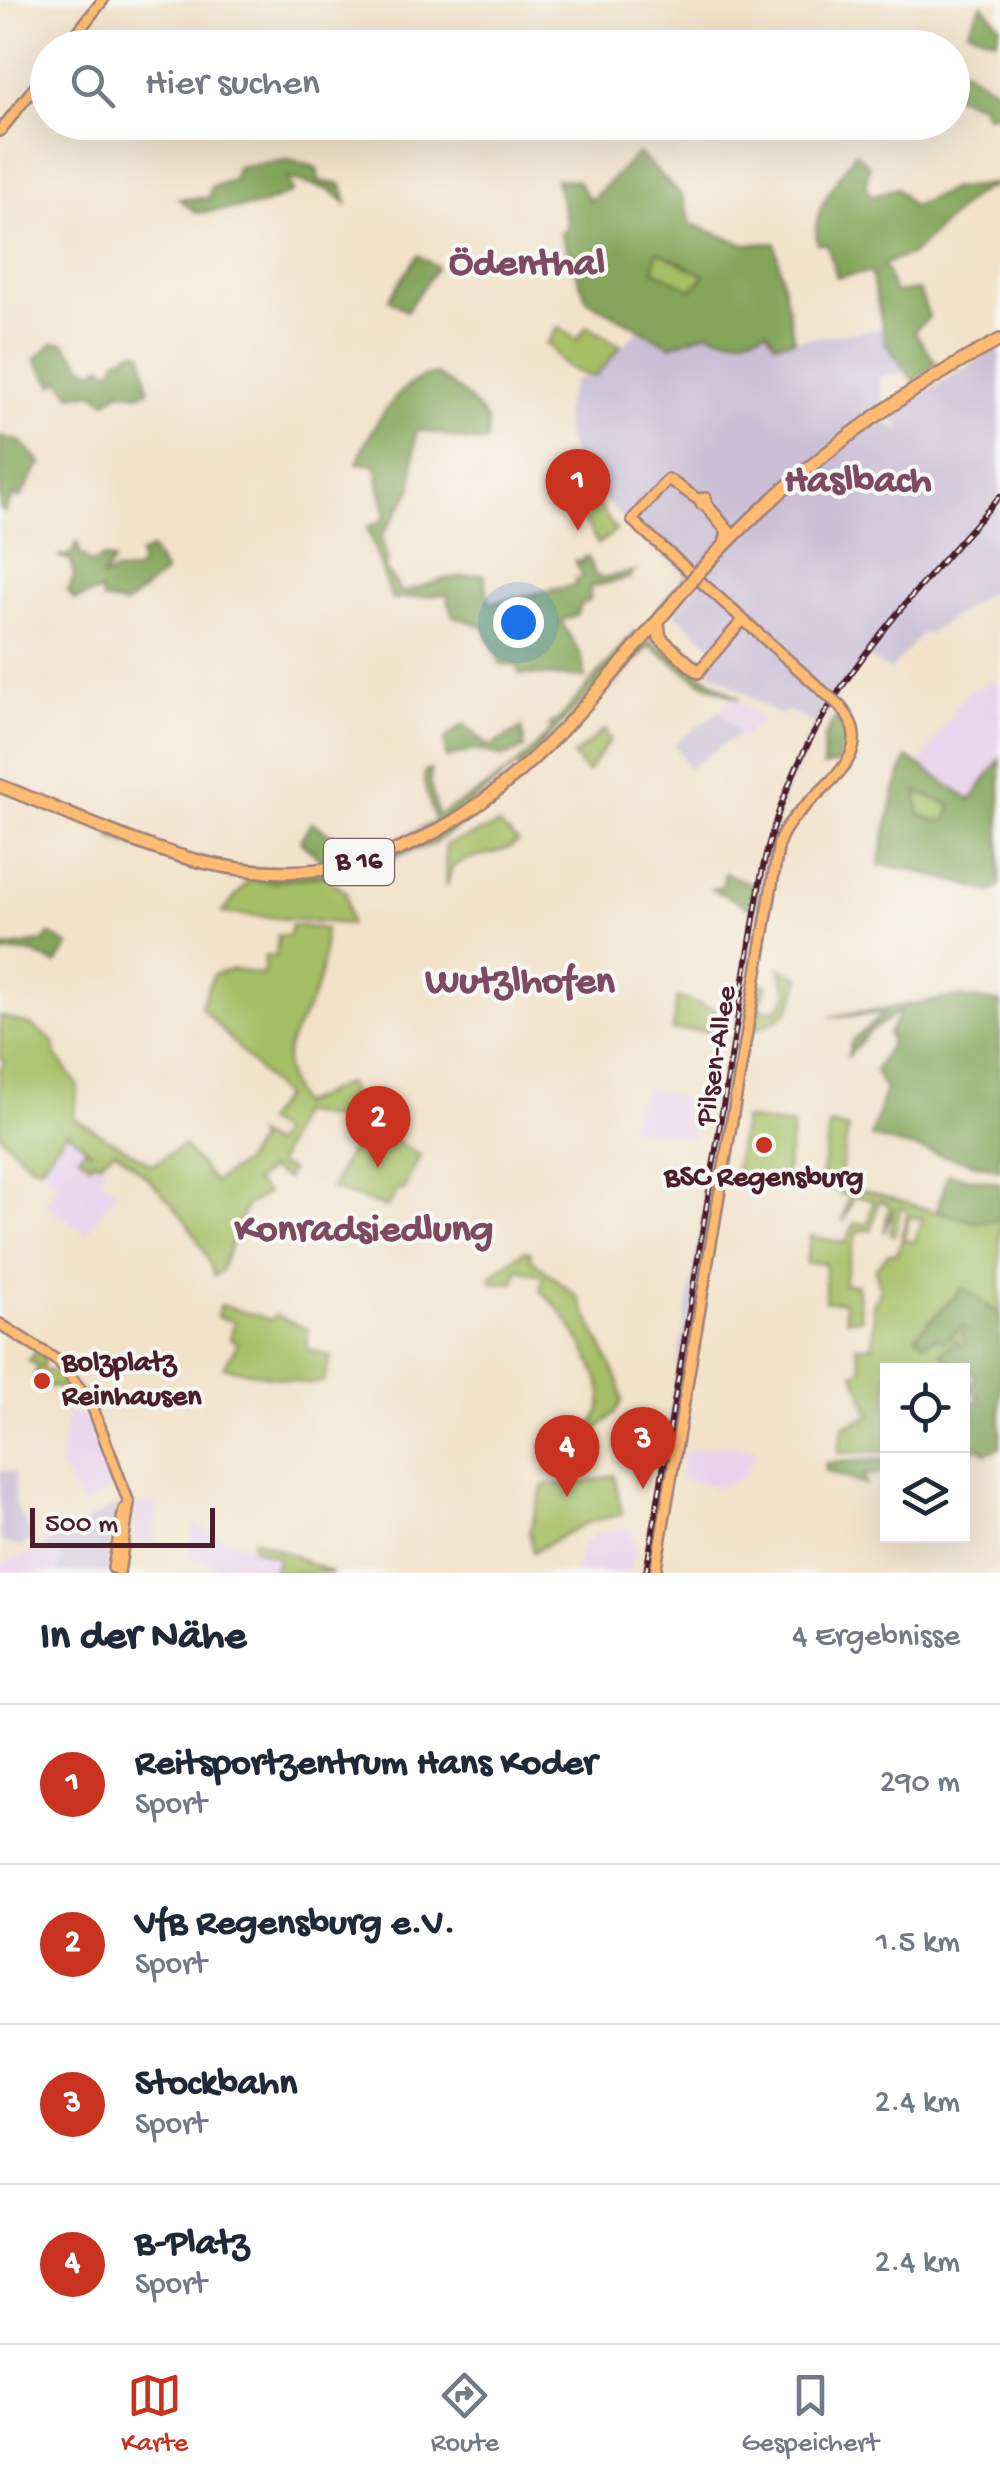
<!DOCTYPE html>
<html lang="de">
<meta charset="utf-8">
<style>
:root{--surface:#fff;--page:#f6f6f7;--text:#1f2937;--muted:#747a83;--line:#e0e1e3;--accent:#c8321e}
body{margin:0;font-family:"Gochi Hand",sans-serif;background:var(--page);color:var(--text)}
.controls{position:absolute;right:30px;bottom:30px;display:grid;overflow:hidden;border-radius:0px;box-shadow:0 10px 40px #0002}
.controls button{width:90px;height:90px;display:grid;place-items:center;padding:0;border:0;border-bottom:2px solid var(--line);background:var(--surface);color:var(--text);font:50px sans-serif}
.scale{position:absolute;left:30px;bottom:25px;width:185px;box-sizing:border-box;padding-left:10px;border:5px solid #4a1f2b;border-top:0;font-size:28px;line-height:35px;white-space:nowrap;color:#4a1f2b;-webkit-text-stroke:8px #f6f6f2;paint-order:stroke}
.you{position:absolute;left:518px;top:622px;width:35px;height:35px;margin:-25px;border:8px solid #fff;border-radius:50%;background:#1a73e8;box-shadow:0 0 0 15px #1a73e833}
.badge{display:grid;place-items:center;width:65px;height:65px;border-radius:50%;background:var(--accent);color:#fff;font-size:32px;font-weight:700}
.pin{position:absolute;translate:-50% -82px;filter:drop-shadow(0 2px 5px #0008)}
.pin::after{content:'';position:absolute;top:52px;width:35px;height:30px;background:inherit;clip-path:polygon(0 0,100% 0,50% 100%)}
.list{margin:0;padding:0;list-style:none}
h2{display:flex;justify-content:space-between;align-items:center;height:130px;margin:0;padding:0 40px;font-size:42px}
h2 small{font-size:32px;font-weight:400;color:var(--muted)}
.list li{display:grid;grid-template-columns:65px 1fr auto;gap:30px;align-items:center;box-sizing:border-box;height:160px;padding:0 40px;border-top:2px solid var(--line)}
.list b{display:block;font-size:38px;white-space:nowrap}
.list p{margin:0;font-size:32px;white-space:nowrap;color:var(--muted)}
.list em{font-size:32px;font-style:normal;color:var(--muted)}
.icon{flex:none;width:55px;height:55px;fill:none;stroke:currentColor;stroke-width:2;stroke-linecap:round;stroke-linejoin:round}
.map{position:relative;flex:none;width:1000px;height:1573px;overflow:hidden}
.search{position:absolute;background:var(--surface);box-shadow:0 10px 40px #0002;left:30px;right:30px;top:30px;height:110px;display:flex;align-items:center;gap:25px;box-sizing:border-box;padding:0 35px;border-radius:55px;color:var(--muted);font-size:38px}
.sheet{height:770px;background:var(--surface)}
nav{display:flex;justify-content:space-around;align-items:center;box-sizing:border-box;height:140px;border-top:2px solid var(--line);background:var(--surface);font-size:28px;color:var(--muted)}
nav a{display:grid;justify-items:center;gap:5px}
nav .on{color:var(--accent)}
.map>svg:first-child{display:block}
</style>
<div class="map">
<svg width="1000" height="1573" viewBox="0 0 1000 1573">
<rect width="100%" height="100%" fill="#f6f6f2"/>
<filter id="ink" filterUnits="userSpaceOnUse"><feTurbulence type="fractalNoise" baseFrequency=".01" numOctaves="2"/><feDisplacementMap in="SourceGraphic" scale="20" xChannelSelector="R" yChannelSelector="G"/><feConvolveMatrix kernelMatrix="1 2 1 2 8 2 1 2 1" color-interpolation-filters="sRGB"/></filter>
<filter id="wash" filterUnits="userSpaceOnUse"><feTurbulence type="fractalNoise" baseFrequency=".0048" numOctaves="4" result="noise"/><feDisplacementMap in="SourceGraphic" scale="40" xChannelSelector="R" yChannelSelector="G"/><feGaussianBlur stdDeviation="2.25" result="paint"/><feColorMatrix in="noise" values="0 0 0 0 0 0 0 0 0 0 0 0 0 0 0 0 0 1.4 0 .05"/><feComposite in="paint" operator="in"/></filter>
<g filter="url(#wash)">
<rect width="100%" height="100%" fill="#f2e2c9"/>
<path fill="#ead1ec" d="M989 678 1000 687V759L971 800 919 765 968 690 981 689Z
M734 699 763 718 742 740 721 710Z
M646 1087 682 1098 694 1138 627 1126Z
M67 1132 102 1160 105 1169 99 1177 118 1191 86 1233 44 1204 57 1182 40 1167Z
M67 1413 94 1420 118 1485 83 1506 60 1466Z
M718 1445 756 1450 743 1477 719 1487 679 1478 683 1454Z
M157 1503 154 1545 135 1541V1504Z
M194 1525 278 1558 273 1573H212L215 1565 189 1556Z
M629 1527 635 1547 629 1573H576L583 1546 595 1534Z
M33 1552 61 1557 58 1573H0V1565Z"/>
<path fill="#cabfd6" d="M884 328 886 344 907 372 880 376 883 402 868 416 904 431 890 416 896 410 1000 347V584L928 634 923 632 890 671 868 657 831 705 784 796 762 886 651 1573H642L765 849 781 795 814 724 788 710 781 715 769 709 699 663 713 646 674 613 696 585 580 478 565 432 564 407 574 380 596 375 638 330 671 346 708 332 724 340 744 339 768 330 775 343Z
M721 710 738 734 689 768 674 744Z
M0 1471 15 1472V1504L34 1538 20 1547 0 1541Z
M118 1504 107 1573H58L61 1557 33 1552Z"/>
<path fill="#a4bf65" stroke="#776f48" stroke-width="2.5" d="M657 251 705 275 692 290 653 270Z
M587 326 621 346 596 376C578 376 557 364 552 346L546 344 559 327 577 340Z
M599 506 616 531 598 544 582 517 589 508Z
M604 730 610 740 587 773 573 756Z
M917 792 951 805 947 820 936 821 919 814Z
M499 825 518 842C500 857 474 852 452 867L446 887 445 845Z
M321 874 346 892 350 924 222 913 251 878 272 882Z
M291 925 325 929C324 948 323 968 317 986 300 1035 267 1050 300 1105L347 1083 351 1091 347 1103 373 1128 420 1155 403 1191 398 1189 387 1208 331 1188 359 1132 344 1121 298 1112 277 1165 290 1170 286 1179 269 1169 254 1182 267 1193 246 1206 220 1272 214 1276C198 1226 156 1182 115 1150L99 1163 94 1159 90 1164 79 1156 85 1148 92 1152 67 1132 40 1167 30 1164 0 1135V1069L5 1061 0 1057V1016L32 1026 54 1042 56 1055 78 1085 74 1118 153 1165 183 1145 214 1182 244 1162 258 1140 256 1135 273 1145 280 1132 264 1122 283 1097 201 1007 213 975 234 969 263 975 265 956 276 957 278 935 289 936Z
M779 968 800 977C794 1011 786 1018 754 1030L762 984 767 986 760 1003 764 1011 777 1009 789 993Z
M677 997 718 1011 716 1031 672 1030Z
M743 1119 793 1126 784 1181 734 1174Z
M830 1124 848 1129 838 1190 820 1187Z
M852 1189C901 1197 950 1223 1000 1220V1314L963 1288 938 1337 949 1338 963 1326 967 1329 966 1344 961 1347 957 1340 952 1370H888L887 1451 838 1453 844 1426 871 1416 854 1374 862 1368 856 1346H873V1305L880 1288 875 1269 889 1253 897 1254 902 1239 914 1242 923 1218 909 1217 905 1236H901L908 1211 901 1207 894 1235 890 1234 894 1207 884 1233 889 1205 879 1200 872 1229 857 1232 843 1284 857 1285 861 1319H846L844 1302 825 1301V1263H806L810 1236 845 1243 855 1223 868 1224 873 1200 854 1196 843 1222 849 1195 839 1194Z
M524 1251 531 1252 530 1258 578 1297 619 1382 622 1401 615 1413 587 1439H582C592 1427 606 1406 601 1389 594 1362 563 1306 540 1291L543 1276 518 1269 514 1283 492 1282 491 1275Z
M220 1305 272 1320 275 1315 308 1329 307 1349 331 1356 324 1381 309 1384 224 1367 238 1343 230 1339 234 1321 217 1317Z
M37 1351 45 1357 42 1369 64 1376 81 1392 33 1383 38 1365 28 1361Z
M614 1475 622 1514 586 1523 533 1552 529 1532 544 1485 585 1483Z
M254 1539 333 1573H273L278 1558 252 1548Z"/>
<path fill="#83a65a" stroke="#666242" stroke-width="2.5" fill-rule="evenodd" d="M982 4 1000 25 996 40 968 30Z
M960 66 1000 92V113L986 115 981 105 953 95Z
M638 153 682 196 691 224 744 244 775 243 794 340 775 343 767 330C745 338 730 342 708 332L671 346 587 300 561 234 567 225 556 179 577 180 590 201ZM657 251 704 275V276L692 290 654 270Z
M855 153 869 166 866 186 871 196 897 188 912 207 951 189 1000 183 974 195 912 254 884 264 894 293 919 290 929 317 914 331 936 363 914 381 886 344 871 272 837 277 827 244H818C809 211 837 181 855 153Z
M290 159 317 168 319 181 342 185 347 203 330 190 287 178 293 192 259 206 196 213 179 199 208 198 211 187 233 180 237 167Z
M418 255 437 267 406 311 389 299Z
M52 343H64L84 367 94 371 103 365 108 371 114 368 117 359 137 350 143 354 148 390 140 394 120 391 106 402 94 392 72 395 60 380 53 385 35 360Z
M436 374 465 395 488 421 487 441C462 444 441 431 416 430L412 489 381 537 388 560 385 568 402 593 444 579 484 574 490 603 576 585 575 579 583 577 575 560 582 563 583 558 588 557 595 575 602 578 635 571 629 578 590 587V601L581 605 576 615 561 621 581 655 586 678 519 674 518 666 501 665 483 626 453 616 447 594 392 600 367 527 383 521 385 513 376 465 357 463C369 432 399 377 436 374Z
M0 436 22 442 41 463 20 498 14 495 4 513 0 509Z
M77 543 80 554 91 563 104 557 114 561 101 578 114 572 135 571 141 564 139 555 151 549 165 573 125 605 102 600 101 591 74 600 68 591 74 577 71 561 58 556 71 555Z
M686 576 639 638 521 769 515 766 507 773C447 826 405 848 325 865L300 840 312 822C369 861 376 851 435 821L424 784 425 771 431 770 430 783 438 815C481 793 523 766 553 727L549 725 560 718 634 632 637 636Z
M650 641 740 699 700 682 650 646 568 732Z
M834 719 842 721 844 740 837 764 823 767 824 738Z
M464 724 489 747 522 728 524 749 504 757 476 750 446 758 445 739Z
M907 757 971 800 1000 759V885L991 892 910 869 879 865 894 793ZM917 792 951 805 947 820 936 821 919 814Z
M518 779 522 783 433 844 346 873 272 882 231 877 111 838 113 834 234 871 370 863 440 834Z
M725 873 758 887 754 910 712 889 722 887Z
M50 934 69 946 56 964 31 952 3 953V948L42 942Z
M956 997 1000 1002V1170L871 1137 885 1090 875 1071 891 1041 888 1034 902 1009 868 1033 847 1058 852 1041 885 1013 831 1017Z
M948 1174 1000 1183V1220L973 1222 937 1210Z
M963 1288 1000 1314V1448L985 1453 977 1446 970 1454 963 1447V1412L980 1397 963 1383 965 1375 969 1385 974 1383 973 1372 952 1370 953 1364 941 1354 956 1339 961 1346 965 1344 962 1334 966 1329 963 1326 943 1341 937 1337 923 1344 916 1335Z
M887 1459V1474L864 1475 866 1485 825 1471 826 1463Z"/>
</g>
<g filter="url(#ink)">
<g fill="none" stroke-linecap="round" stroke-linejoin="round">
<defs>
<path id="major" d="M65 48 103 0
M0 131 48 70
M706 498V504H701L700 499Z
M699 500 668 479 632 520 825 693
M698 672 742 621
M0 1324 58 1361 91 1403 129 1503 119 1573
M113 1568 124 1509
M655 1573 779 843C793 795 889 765 841 707"/>
<path id="highway" d="M706 505 728 531 725 544
M698 573C786 478 885 400 1000 340
M658 623 660 638 698 672
M0 786C68 812 136 847 207 863 435 914 560 735 689 584"/>
</defs>
<use href="#major" stroke="#9e807a" stroke-width="14"/>
<use href="#highway" stroke="#9e807a" stroke-width="16"/>
<use href="#major" stroke="#ffbb71" stroke-width="9"/>
<use href="#highway" stroke="#ffbb71" stroke-width="11"/>
<defs>
<path id="rail" d="M646 1573 760 882C791 717 893 618 1000 496"/>
</defs>
<use href="#rail" stroke="#4a1f2b" stroke-width="6"/>
<use href="#rail" stroke="#f6f6f2" stroke-width="2.5" stroke-dasharray="8" stroke-linecap="butt"/>
<defs>
<path id="major-bridge" d="M825 693 841 707"/>
<path id="highway-bridge" d="M689 584 698 573"/>
</defs>
<use href="#major-bridge" stroke="#9e807a" stroke-width="14" stroke-linecap="butt"/>
<use href="#highway-bridge" stroke="#9e807a" stroke-width="16" stroke-linecap="butt"/>
<use href="#major-bridge" stroke="#ffbb71" stroke-width="9"/>
<use href="#highway-bridge" stroke="#ffbb71" stroke-width="11"/>
</g>
</g>
<g fill="#c8321e" stroke="#f6f6f2" stroke-width="4">
<circle cx="764" cy="1145" r="10"/>
<circle cx="42" cy="1381" r="10"/>
</g>
<g text-anchor="middle" dominant-baseline="central" stroke-width="8" stroke-linejoin="round" paint-order="stroke">
<rect fill="#f6f6f2" stroke="#7e6067" stroke-width="2.5" x="324" y="839" width="70" height="46" rx="8"/>
<g font-size="28" font-weight="bold" fill="#4a1f2b">
<text x="359" y="862">B 16</text>
</g>
<g font-size="30" fill="#4a1f2b" stroke="#f6f6f2">
<text transform="translate(718 1056) rotate(-81)">Pilsen-Allee</text>
</g>
<g font-size="30" font-weight="bold" fill="#4a1f2b" stroke="#f6f6f2">
<text x="764" y="1179">BSC Regensburg</text>
<text x="62" y="1364" text-anchor="start">Bolzplatz<tspan x="62" dy="34">Reinhausen</tspan></text>
</g>
<g font-size="40" font-weight="bold" fill="#7d4a62" stroke="#f6f6f2">
<text x="527" y="265">Ödenthal</text>
<text x="858" y="482">Haslbach</text>
<text x="520" y="983">Wutzlhofen</text>
<text x="364" y="1231">Konradsiedlung</text>
</g>
</g>
</svg>
<div class="controls">
<button><svg class="icon" aria-label="locate" viewBox="0 0 24 24"><circle cx="12" cy="12" r="6"/><path d="M12 2v4M12 18v4M2 12h4M18 12h4"/></svg></button>
<button><svg class="icon" aria-label="layers" viewBox="0 0 24 24"><path d="M12 4l9 5-9 5-9-5zM3 14l9 5 9-5"/></svg></button>
</div>
<div class="scale">500 m</div>
<div class="you"></div>
<div class="pin badge" style="left:578px;top:531px">1</div>
<div class="pin badge" style="left:378px;top:1168px">2</div>
<div class="pin badge" style="left:643px;top:1489px">3</div>
<div class="pin badge" style="left:567px;top:1497px">4</div>
<div class="search"><svg class="icon" aria-label="search" viewBox="0 0 24 24"><circle cx="10" cy="10" r="6"/><path d="M15 15l6 6"/></svg>Hier suchen</div>
</div>
<section class="sheet">
<h2>In der Nähe<small>4 Ergebnisse</small></h2>
<ul class="list">
<li><span class="badge">1</span><div><b>Reitsportzentrum Hans Koder</b><p>Sport</p></div><em>290 m</em></li>
<li><span class="badge">2</span><div><b>VfB Regensburg e.V.</b><p>Sport</p></div><em>1.5 km</em></li>
<li><span class="badge">3</span><div><b>Stockbahn</b><p>Sport</p></div><em>2.4 km</em></li>
<li><span class="badge">4</span><div><b>B-Platz</b><p>Sport</p></div><em>2.4 km</em></li>
</ul>
</section>
<nav>
<a class="on"><svg class="icon" aria-label="map" viewBox="0 0 24 24"><path d="M3 6l6-2 6 2 6-2v14l-6 2-6-2-6 2zM9 4v14M15 6v14"/></svg>Karte</a>
<a><svg class="icon" aria-label="directions" viewBox="0 0 24 24"><path d="M12 3l9 9-9 9-9-9zM9 14v-3h6M13 9l2 2-2 2"/></svg>Route</a>
<a><svg class="icon" aria-label="saved" viewBox="0 0 24 24"><path d="M7 4h10v16l-5-4-5 4z"/></svg>Gespeichert</a>
</nav>
